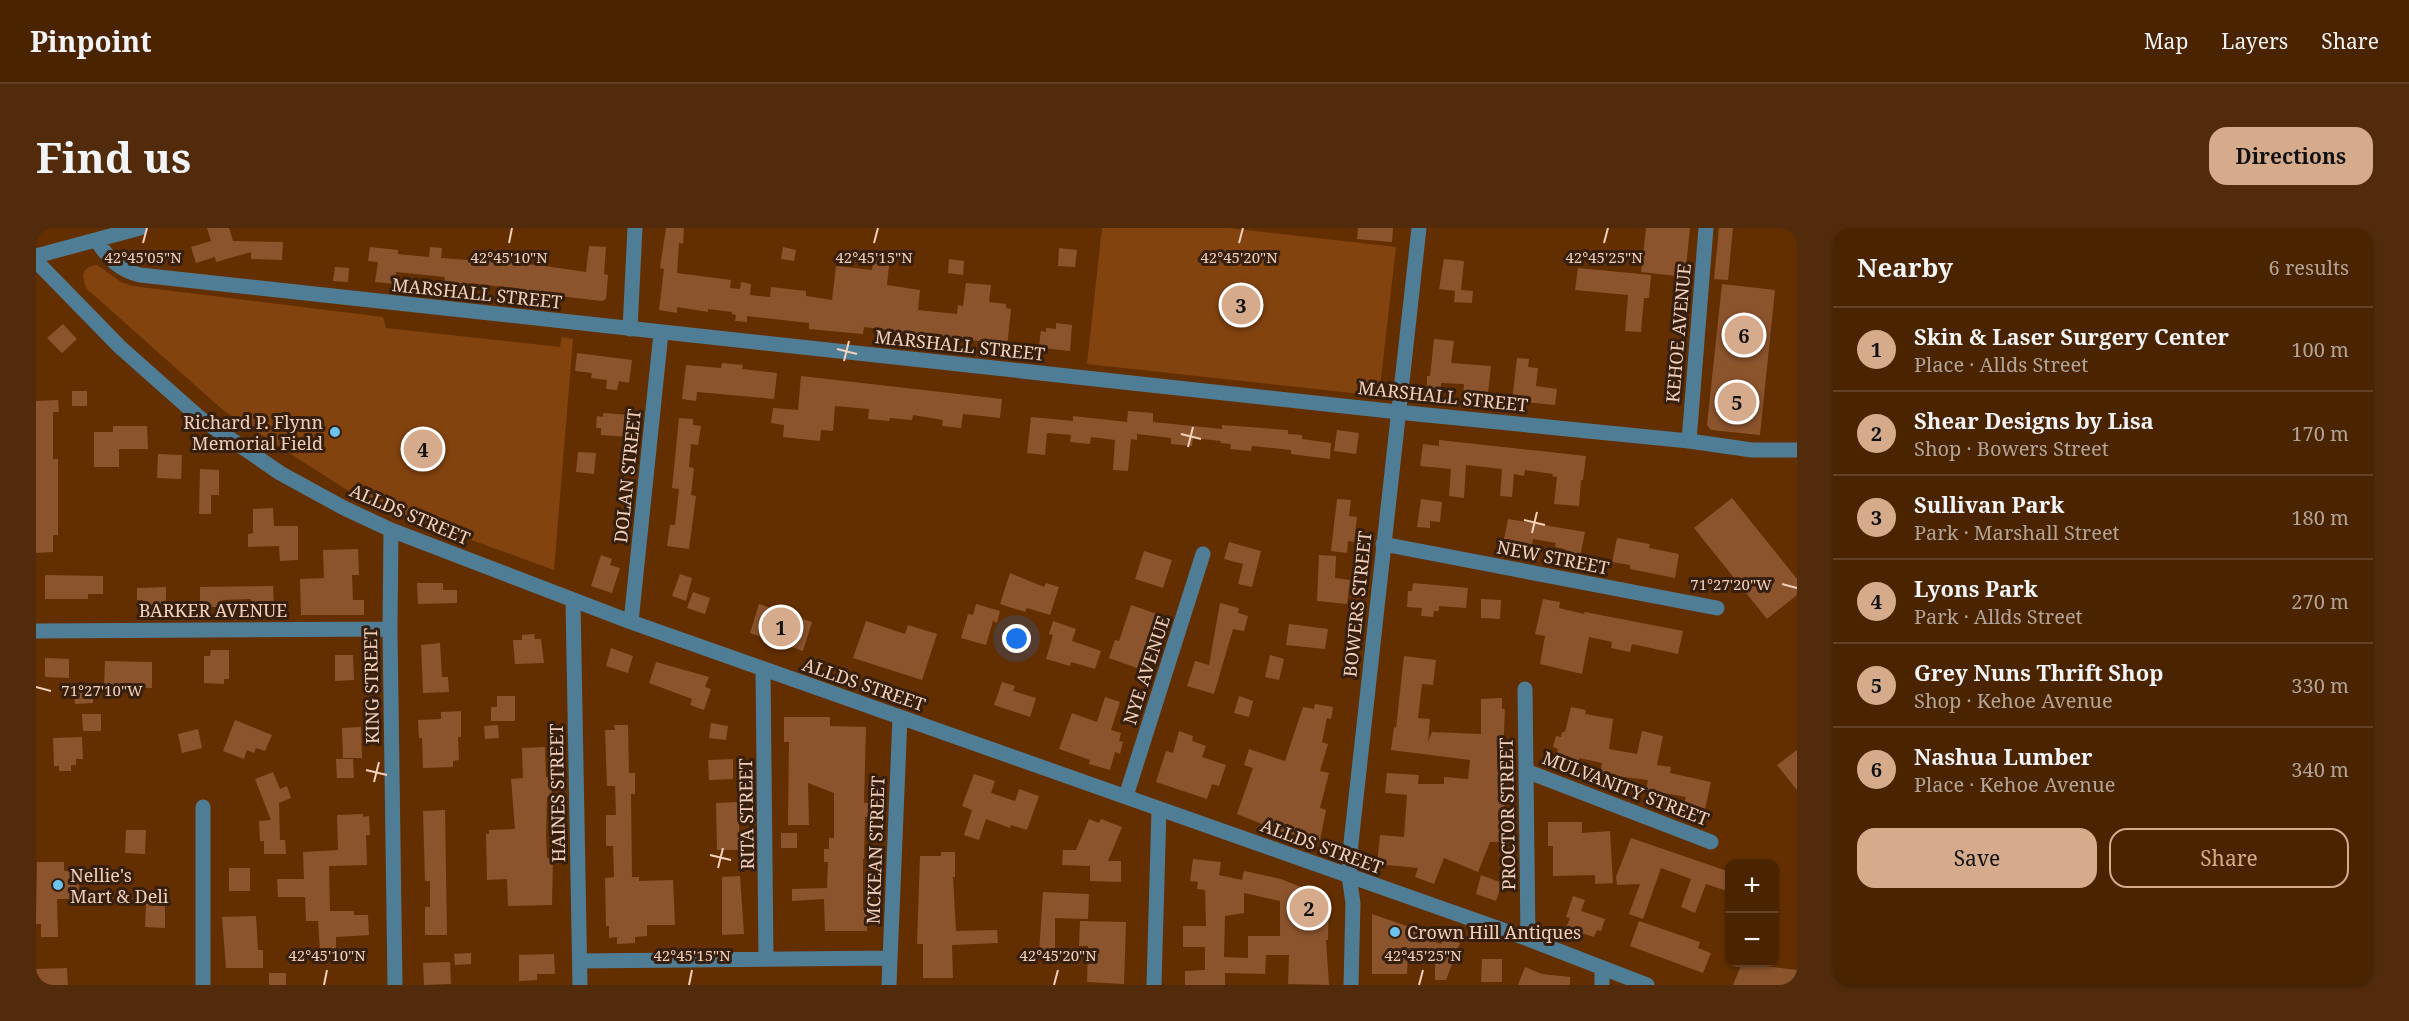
<!DOCTYPE html>
<meta charset="utf-8">
<style>
:root{--surface:#4a2301;--page:#512b0b;--text:#f1f3f6;--muted:#b2a499;--line:#614023;--accent:#d6ab8b}
body{margin:0;font-family:"Noto Serif",serif;background:var(--page);color:var(--text)}
.controls{position:absolute;right:18px;bottom:18px;display:grid;overflow:hidden;border-radius:12px;box-shadow:0 2px 4px #0004}
.controls button{width:54px;height:54px;display:grid;place-items:center;padding:0;border:0;border-bottom:2px solid var(--line);background:var(--surface);color:var(--text);font:30px sans-serif}
.you{position:absolute;left:981px;top:411px;width:21px;height:21px;margin:-15px;border:4px solid #fff;border-radius:50%;background:#1a73e8;box-shadow:0 0 0 9px #1a73e833}
.badge{display:grid;place-items:center;width:39px;height:39px;border-radius:50%;background:var(--accent);color:#111;font-size:20px;font-weight:700}
.pin{position:absolute;translate:-50% -50%;border:3px solid #fff;box-shadow:0 2px 6px #0006}
.list{margin:0;padding:0;list-style:none}
h2{display:flex;justify-content:space-between;align-items:center;height:78px;margin:0;padding:0 24px;font-size:26px}
h2 small{font-size:20px;font-weight:400;color:var(--muted)}
.list li{display:grid;grid-template-columns:39px 1fr auto;gap:18px;align-items:center;box-sizing:border-box;height:84px;padding:0 24px;border-top:2px solid var(--line)}
.list b{display:block;font-size:22px;white-space:nowrap}
.list p{margin:0;font-size:20px;white-space:nowrap;color:var(--muted)}
.list em{font-size:20px;font-style:normal;color:var(--muted)}
.actions{display:flex;gap:12px;padding:18px 24px}
.actions a{flex:1;padding:14px 0;border:2px solid var(--accent);border-radius:18px;text-align:center;font-size:21px;color:var(--accent)}
.actions .main{background:var(--accent);color:#111}
.map{position:relative;flex:none;width:1761px;height:757px;overflow:hidden;border-radius:18px}
header{display:flex;align-items:center;gap:36px;box-sizing:border-box;height:84px;padding:0 30px;background:var(--surface);border-bottom:2px solid var(--line)}
header strong{font-size:28px}
nav{display:flex;gap:33px;margin-inline-start:auto;font-size:21px}
.intro{display:flex;align-items:center;justify-content:space-between;box-sizing:border-box;height:144px;padding:0 36px}
h1{margin:0;font-size:42px}
.button{padding:15px 27px;border-radius:18px;background:var(--accent);color:#111;font-size:21px;font-weight:700}
main{display:flex;gap:36px;padding:0 36px}
aside{flex:1;background:var(--surface);border-radius:18px;box-shadow:0 2px 4px #0004}
.map>svg:first-child{display:block}
</style>
<header>
<strong>Pinpoint</strong>
<nav><a>Map</a><a>Layers</a><a>Share</a></nav>
</header>
<div class="intro"><h1>Find us</h1><a class="button">Directions</a></div>
<main>
<div class="map">
<svg width="1761" height="757" viewBox="0 0 1761 757">
<rect width="100%" height="100%" fill="#632f01"/>
<path fill="#83430f" d="M1066 0H1193L1360 19 1343 168 1051 136Z
M61 37 85 54 96 58 347 89 350 100 524 119 526 109 537 111 518 342 328 273 188 183 51 61C45 49 45 39 61 37Z"/>
<path fill="#8c542d" fill-rule="evenodd" d="M171 0H193L197 13 247 14 246 32 215 31V24L180 34 179 29 160 35 155 19 175 13Z
M630 0H648L647 16 643 15 641 45 695 52 694 60 704 61 705 54 715 56 714 67 734 69 735 59 770 63V68L796 72 800 38 836 42 837 33H841V27L854 28 851 57 884 62 882 82 921 86 922 77 927 78 930 55 955 57 953 74 970 76V80L975 81 971 120 951 118V114L828 99 827 106 773 101V95L711 88V94L699 93 700 87 696 86V84L672 81V84L641 79V85L623 82 628 41 624 40Z
M1322 0H1357L1356 14 1321 11Z
M1610 0H1654L1649 49 1605 44Z
M1683 0H1697L1692 52 1678 51Z
M553 18 570 19 568 46 572 47 570 71 566 73 479 63V60L429 55 428 59 408 57 409 49 360 44 359 56 339 54 342 34 332 33 334 19 362 22V26L393 29 394 19 406 20 405 30 502 37 550 44Z
M747 19 760 22 758 33 745 31Z
M1023 20 1041 22 1039 39 1022 38Z
M913 31 928 33 927 47 912 45Z
M1408 31 1428 33 1425 62 1437 63 1436 75 1418 74 1419 63 1403 61Z
M299 39 313 40 312 54 297 53Z
M1542 40 1615 47 1613 70H1608L1605 104 1589 103 1592 67 1539 62Z
M1686 56 1739 62 1724 207 1675 202 1671 197Z
M1020 95 1036 97 1034 123 1007 120 1008 117H1003L1005 103 1010 104V100L1020 101Z
M27 96 41 111 26 125 11 110Z
M1398 111 1418 113 1415 135 1455 138 1451 175 1427 173 1428 156 1405 155V161L1391 160V148H1394Z
M541 125 596 132 593 155 583 153 581 162 570 161 571 152 555 150 556 145 539 143Z
M1481 130 1493 131 1492 139 1502 140 1500 158 1521 161 1519 177 1476 173Z
M686 135 707 137 706 141 741 145 738 171 661 164 660 173 646 171 650 137 685 140Z
M765 148 966 171 964 190 927 186 925 200 906 198 907 192 877 187 876 192 854 190 853 193 832 191 833 181 799 178 797 203 785 202 784 213 747 209 748 197 735 195 737 180 762 182Z
M36 163H51V178H36Z
M22 172 23 184H17V231H22V307H17V324L0 325V173Z
M1092 183 1117 185V194L1186 201V197L1252 202V206L1266 207V211L1295 215 1294 231 1255 226V222L1216 218 1215 223 1194 221 1195 216 1184 215 1185 213 1157 210 1156 218 1135 216V210L1101 206V212L1095 211 1092 243 1077 242 1079 212 1055 209 1054 216 1034 214 1035 207 1011 205 1009 227 991 225 995 189 1037 193V188L1091 194Z
M567 185 594 187 593 209 565 207V200H560L561 188 567 189Z
M643 190 657 191V197L665 198 662 217 655 216 653 239 658 240 655 267 660 268 653 321 631 318 634 297H639L643 261 636 260Z
M77 198H111L112 221H83V239H58V204H77Z
M1301 202 1323 205 1320 226 1298 223Z
M1403 212 1550 228 1547 252H1545L1543 278 1518 276 1521 249 1516 248 1517 246 1489 242 1488 248 1478 246 1476 269 1464 268 1466 241 1430 237 1428 270 1413 268 1415 241 1384 238 1387 216 1403 218Z
M542 224 560 225 558 246 540 244Z
M122 226 146 227 145 251 121 250Z
M164 241 183 242V267H175V286H163Z
M1696 270 1761 351V367L1731 391 1658 300Z
M1301 271 1315 272 1313 288 1321 289 1318 314 1312 313 1311 325 1295 323Z
M1385 271 1406 274 1404 294 1394 293V300L1381 299Z
M237 280 238 298H262V332L244 333 243 318 212 319V306L217 305V281Z
M1472 291 1549 304 1544 329 1528 327 1529 321 1519 319 1520 315 1497 311 1494 327 1473 323 1474 312 1468 311Z
M1581 310 1614 316 1613 320 1643 326 1639 350 1594 341V337L1576 334Z
M1193 314 1225 323 1216 359 1202 356 1207 336 1188 331Z
M322 321 323 347H316L317 372H328V387H265L264 351 288 350 287 322Z
M1108 323 1136 332 1127 360 1099 351Z
M565 327 576 331 574 337 584 340 576 365 555 358Z
M1283 327 1300 328 1299 350 1314 352 1311 376 1281 373Z
M974 345 1008 359 1010 355 1023 359 1014 387 991 380 989 384 964 376Z
M644 346 656 350 650 373 636 368Z
M9 347 67 348V366H52V371H9Z
M381 355H407V362H421V375L382 376Z
M1377 355 1432 360 1430 380 1403 378V383H1398L1397 389 1385 388 1386 380 1371 379 1372 363H1376Z
M237 358 238 379H215V371L186 372V379H164V359Z
M130 359V380H107V372H101V360Z
M657 364 674 370 669 386 651 380Z
M1445 371 1465 372 1464 391 1445 390Z
M1507 371 1524 374 1523 380 1548 386 1549 384 1647 403 1642 426 1596 416 1594 424 1575 420 1576 414 1553 409 1546 446 1504 436 1509 408 1499 406Z
M1184 375 1203 380 1202 385 1212 388 1208 403 1197 401 1178 466 1151 458 1159 433 1173 437Z
M723 376 776 394 767 423 714 405Z
M940 376 964 383 961 395 957 393 950 417 925 410 932 386 937 387Z
M1095 377 1121 386 1101 440 1073 430 1079 412 1083 413Z
M830 393 869 406 872 397 901 406 886 452 817 430Z
M1017 393 1040 401 1036 413 1065 423 1059 441 1035 434 1034 438 1010 431 1017 407 1013 406Z
M1253 396 1292 401 1289 421 1250 417Z
M498 406 499 411H505L508 435 479 436 477 412H486V407Z
M404 415 406 449H412L413 464 387 465 385 417Z
M575 420 597 428 592 445 570 438Z
M175 422H193V451H188V456L168 455V428H174Z
M299 427H317L318 452 299 453Z
M1234 427 1248 431 1243 452 1229 449Z
M1368 428 1400 432 1397 457 1386 456 1382 490 1394 491 1392 514 1396 504 1445 506V471L1466 470V481H1469L1467 528 1469 592H1473L1472 614H1454L1442 644 1408 630 1398 656 1379 649 1382 640 1341 636 1344 607 1368 609 1371 567 1349 565 1351 545 1383 547 1382 556H1408V549L1432 551 1434 532 1355 522 1358 499 1360 500Z
M9 430 33 431V450L9 449Z
M69 433 116 434V460L68 459Z
M620 434 673 449 669 459 675 461 668 482 654 477 656 471 613 455Z
M966 454 979 458 977 463 1000 470 994 489 958 477Z
M57 459V475L39 476 38 460Z
M461 468H479V493H455V479H461Z
M1203 468 1217 473 1213 489 1198 485Z
M1069 469 1084 474 1075 502 1085 505 1083 513 1087 514 1084 526 1079 524 1074 542 1053 536 1054 532 1023 521 1036 485 1061 494Z
M1279 476 1297 479 1295 491 1291 490 1286 514 1292 516 1284 543 1293 545 1284 580 1290 582 1284 612 1246 604 1201 586 1217 540 1208 537 1213 521 1249 533 1267 479 1278 481Z
M1535 479 1550 482 1549 486 1577 491 1573 521 1601 526 1606 503 1627 508 1621 537 1635 539 1634 545 1675 554 1669 581 1648 576 1650 569 1610 562 1612 552 1564 546 1566 535 1543 530 1542 535 1520 530 1522 521 1517 519 1520 508 1525 509 1526 504H1529Z
M425 483V509H422L423 532 417 533V539L387 540 386 510H383L382 492 405 491V484Z
M46 486H65V503H47Z
M748 489H794V498L830 499 828 575H832V589H829L828 631H827V682H831V703H789L788 671 756 673V661L791 660 792 634H788V621H793V610H798V565L772 555 773 597H752L753 514H748Z
M199 492 236 507 229 523 220 520 218 525 211 522 208 531 187 523Z
M675 495 692 498 690 512 673 510Z
M462 497 463 510 449 511 448 498Z
M578 497H592L593 545H599V566H595L596 649H603V653L637 652 639 697H611V708L599 709V715L581 716V709L573 710V698H570L569 650 578 649 577 618H570V587H580L579 558H571L569 502H579Z
M325 499 326 530H307L306 500Z
M162 501 166 520 146 525 142 506Z
M1143 503 1157 508 1156 513 1170 518 1166 529 1190 537 1183 558 1176 556 1171 571 1120 554 1130 523 1137 525Z
M46 509 47 531H40V537H35V543H23V538H18L17 510Z
M509 519 510 549H516V568L511 569 510 607 511 630H517L516 677 472 678 471 651 451 652 450 606H453V602L479 601 475 551 487 550 486 520Z
M1761 522V562L1741 537Z
M300 531H317L318 550H301Z
M697 531V551L673 552 672 532Z
M237 544 244 561 251 558 255 570 243 575 244 612H249L250 626H228V613H224L223 593 235 592 219 551Z
M938 546 959 553 955 565 979 573 983 561 1003 568 991 602 975 597 974 600 950 591 943 612 928 607 936 582 926 578Z
M702 574 704 622H681L680 575Z
M409 582 411 707H389V679H394V653H389L387 583Z
M327 586V589L333 588 334 607H330L331 637 293 638 294 683H318V687H332L333 707 300 709V723L284 724 282 693H270L269 669H242L241 651H268L267 624 302 622 301 587Z
M1053 591 1063 595 1065 591 1086 599 1072 633H1085V654L1054 653V638L1026 637 1027 622H1040Z
M1512 594H1546V605L1574 603 1577 655 1559 656V647L1517 648V618H1512Z
M90 602H110L109 626 89 625Z
M745 605H761V620H745Z
M1595 610 1694 644 1691 663 1670 656 1659 685 1645 679 1655 651 1625 640 1607 691 1593 686 1604 656 1581 657 1580 649Z
M905 624H919V649H917L920 703 961 702 962 715 916 717 917 750H887V716H881L884 628H905Z
M1157 631 1185 634 1183 647 1206 652 1208 643 1245 651 1293 670 1292 712H1290L1293 757 1252 756 1253 727H1230L1229 746 1189 745V757H1149V743L1169 742V719H1147V698H1170L1169 662 1161 661 1162 654 1154 653ZM1208 665 1244 673V708H1212V730L1188 729 1189 688 1208 685Z
M1 634H28V643L43 642V671H21L22 709H5V696H0Z
M193 640H214V663H193Z
M1445 647 1466 655 1460 673 1440 666Z
M704 648 708 706 686 707V649Z
M1007 664 1053 666 1052 691 1019 690V725H1003Z
M1537 668 1549 672 1545 683 1569 691 1565 703 1561 702 1558 709 1530 700 1534 690 1530 689Z
M110 675 129 676V700L109 699Z
M1336 686 1382 702 1380 707 1405 716 1407 709 1424 715 1410 752H1399V731L1372 720 1371 746H1336Z
M220 688 222 722H227V740H190L186 689Z
M1044 693 1090 694 1088 756 1051 754 1052 718H1043Z
M1603 693 1664 714 1662 720 1675 725 1667 745 1594 718Z
M435 725V736L419 737 418 726Z
M518 726 519 746H501V752L483 753V727Z
M1446 731H1466V754H1445Z
M414 734 415 756 388 757 387 735Z
M1706 735H1722L1721 737 1761 742V757H1697Z
M1489 739 1506 746 1534 749V757H1482Z
M31 740 32 757H1L0 741Z
M233 745H250V757H233Z"/>
<g fill="none" stroke-linecap="round" stroke-linejoin="round">
<path stroke="#507d96" stroke-width="15" d="M61 13C72 30 83 42 104 47L1381 186 1653 213 1716 222H1761
M0 28 104 0
M0 33 84 119 164 190 244 245 308 280 355 302 595 394 1492 711 1611 757
M594 101 599 0
M1653 213 1670 0
M355 302 354 401 359 757
M1347 316 1681 380
M537 373 544 757
M595 394 625 105
M0 403 354 401
M727 441 730 731
M1489 461 1492 711
M1490 543 1675 614
M1090 568 1167 326
M544 733 854 730
M167 757V579
M853 757 864 489
M1118 757 1123 581
M1315 757 1317 675 1313 648 1315 615 1383 0
M1566 757V740"/>
</g>
<path fill="none" stroke="#f2d1bc" stroke-width="2" d="M107 15 111 0M473 15 476 0M838 15 842 0M1203 15 1207 0M1568 15 1572 0M801 121 821 126M808 133 813 113M1145 206 1165 211M1152 219 1157 199M1488 292 1509 297M1496 305 1501 284M1746 356 1761 360M0 459 15 463M330 542 351 547M338 554 343 534M674 627 695 632M682 640 687 620M288 757 291 742M653 757 656 742M1018 757 1022 742M1383 757 1387 742"/>
<g fill="#6bc3f2" stroke="#371f0f" stroke-width="2">
<circle cx="299" cy="204" r="6"/>
<circle cx="22" cy="657" r="6"/>
<circle cx="1359" cy="704" r="6"/>
</g>
<g text-anchor="middle" dominant-baseline="central" stroke-width="6" stroke-linejoin="round" paint-order="stroke">
<g font-size="18" fill="#f2d1bc" stroke="#371f0f">
<text transform="translate(441 65) rotate(6)">MARSHALL STREET</text>
<text transform="translate(1642 105) rotate(-85)">KEHOE AVENUE</text>
<text transform="translate(924 117) rotate(6)">MARSHALL STREET</text>
<text transform="translate(1407 168) rotate(6)">MARSHALL STREET</text>
<text transform="translate(591 248) rotate(-84)">DOLAN STREET</text>
<text transform="translate(374 286) rotate(23)">ALLDS STREET</text>
<text transform="translate(1517 329) rotate(11)">NEW STREET</text>
<text transform="translate(1321 376) rotate(-84)">BOWERS STREET</text>
<text x="177" y="382">BARKER AVENUE</text>
<text transform="translate(1110 442) rotate(-72)">NYE AVENUE</text>
<text transform="translate(828 456) rotate(19)">ALLDS STREET</text>
<text transform="translate(335 458) rotate(-91)">KING STREET</text>
<text transform="translate(1590 560) rotate(21)">MULVANITY STREET</text>
<text transform="translate(521 565) rotate(-91)">HAINES STREET</text>
<text transform="translate(710 586) rotate(-91)">RITA STREET</text>
<text transform="translate(1471 586) rotate(-91)">PROCTOR STREET</text>
<text transform="translate(1286 618) rotate(20)">ALLDS STREET</text>
<text transform="translate(839 622) rotate(-88)">MCKEAN STREET</text>
</g>
<g font-size="18" fill="#f2d1bc" stroke="#371f0f" text-anchor="start">
<text x="287" y="194" text-anchor="end">Richard P. Flynn<tspan x="287" dy="21">Memorial Field</tspan></text>
<text x="34" y="647">Nellie's<tspan x="34" dy="21">Mart &amp; Deli</tspan></text>
<text x="1371" y="704">Crown Hill Antiques</text>
</g>
</g>
<g font-size="15" text-anchor="middle" fill="#f2d1bc" stroke="#371f0f" stroke-width="6" stroke-linejoin="round" paint-order="stroke">
<text x="107" y="35">42°45'05"N</text>
<text x="473" y="35">42°45'10"N</text>
<text x="838" y="35">42°45'15"N</text>
<text x="1203" y="35">42°45'20"N</text>
<text x="1568" y="35">42°45'25"N</text>
<text x="1695" y="362">71°27'20"W</text>
<text x="66" y="468">71°27'10"W</text>
<text x="291" y="733">42°45'10"N</text>
<text x="656" y="733">42°45'15"N</text>
<text x="1022" y="733">42°45'20"N</text>
<text x="1387" y="733">42°45'25"N</text>
</g>
</svg>
<div class="controls">
<button>+</button>
<button>−</button>
</div>
<div class="you"></div>
<div class="pin badge" style="left:745px;top:399px">1</div>
<div class="pin badge" style="left:1273px;top:680px">2</div>
<div class="pin badge" style="left:1205px;top:77px">3</div>
<div class="pin badge" style="left:387px;top:221px">4</div>
<div class="pin badge" style="left:1701px;top:174px">5</div>
<div class="pin badge" style="left:1708px;top:107px">6</div>
</div>
<aside>
<h2>Nearby<small>6 results</small></h2>
<ul class="list">
<li><span class="badge">1</span><div><b>Skin &amp; Laser Surgery Center</b><p>Place · Allds Street</p></div><em>100 m</em></li>
<li><span class="badge">2</span><div><b>Shear Designs by Lisa</b><p>Shop · Bowers Street</p></div><em>170 m</em></li>
<li><span class="badge">3</span><div><b>Sullivan Park</b><p>Park · Marshall Street</p></div><em>180 m</em></li>
<li><span class="badge">4</span><div><b>Lyons Park</b><p>Park · Allds Street</p></div><em>270 m</em></li>
<li><span class="badge">5</span><div><b>Grey Nuns Thrift Shop</b><p>Shop · Kehoe Avenue</p></div><em>330 m</em></li>
<li><span class="badge">6</span><div><b>Nashua Lumber</b><p>Place · Kehoe Avenue</p></div><em>340 m</em></li>
</ul>
<div class="actions"><a class="main">Save</a><a>Share</a></div>
</aside>
</main>
